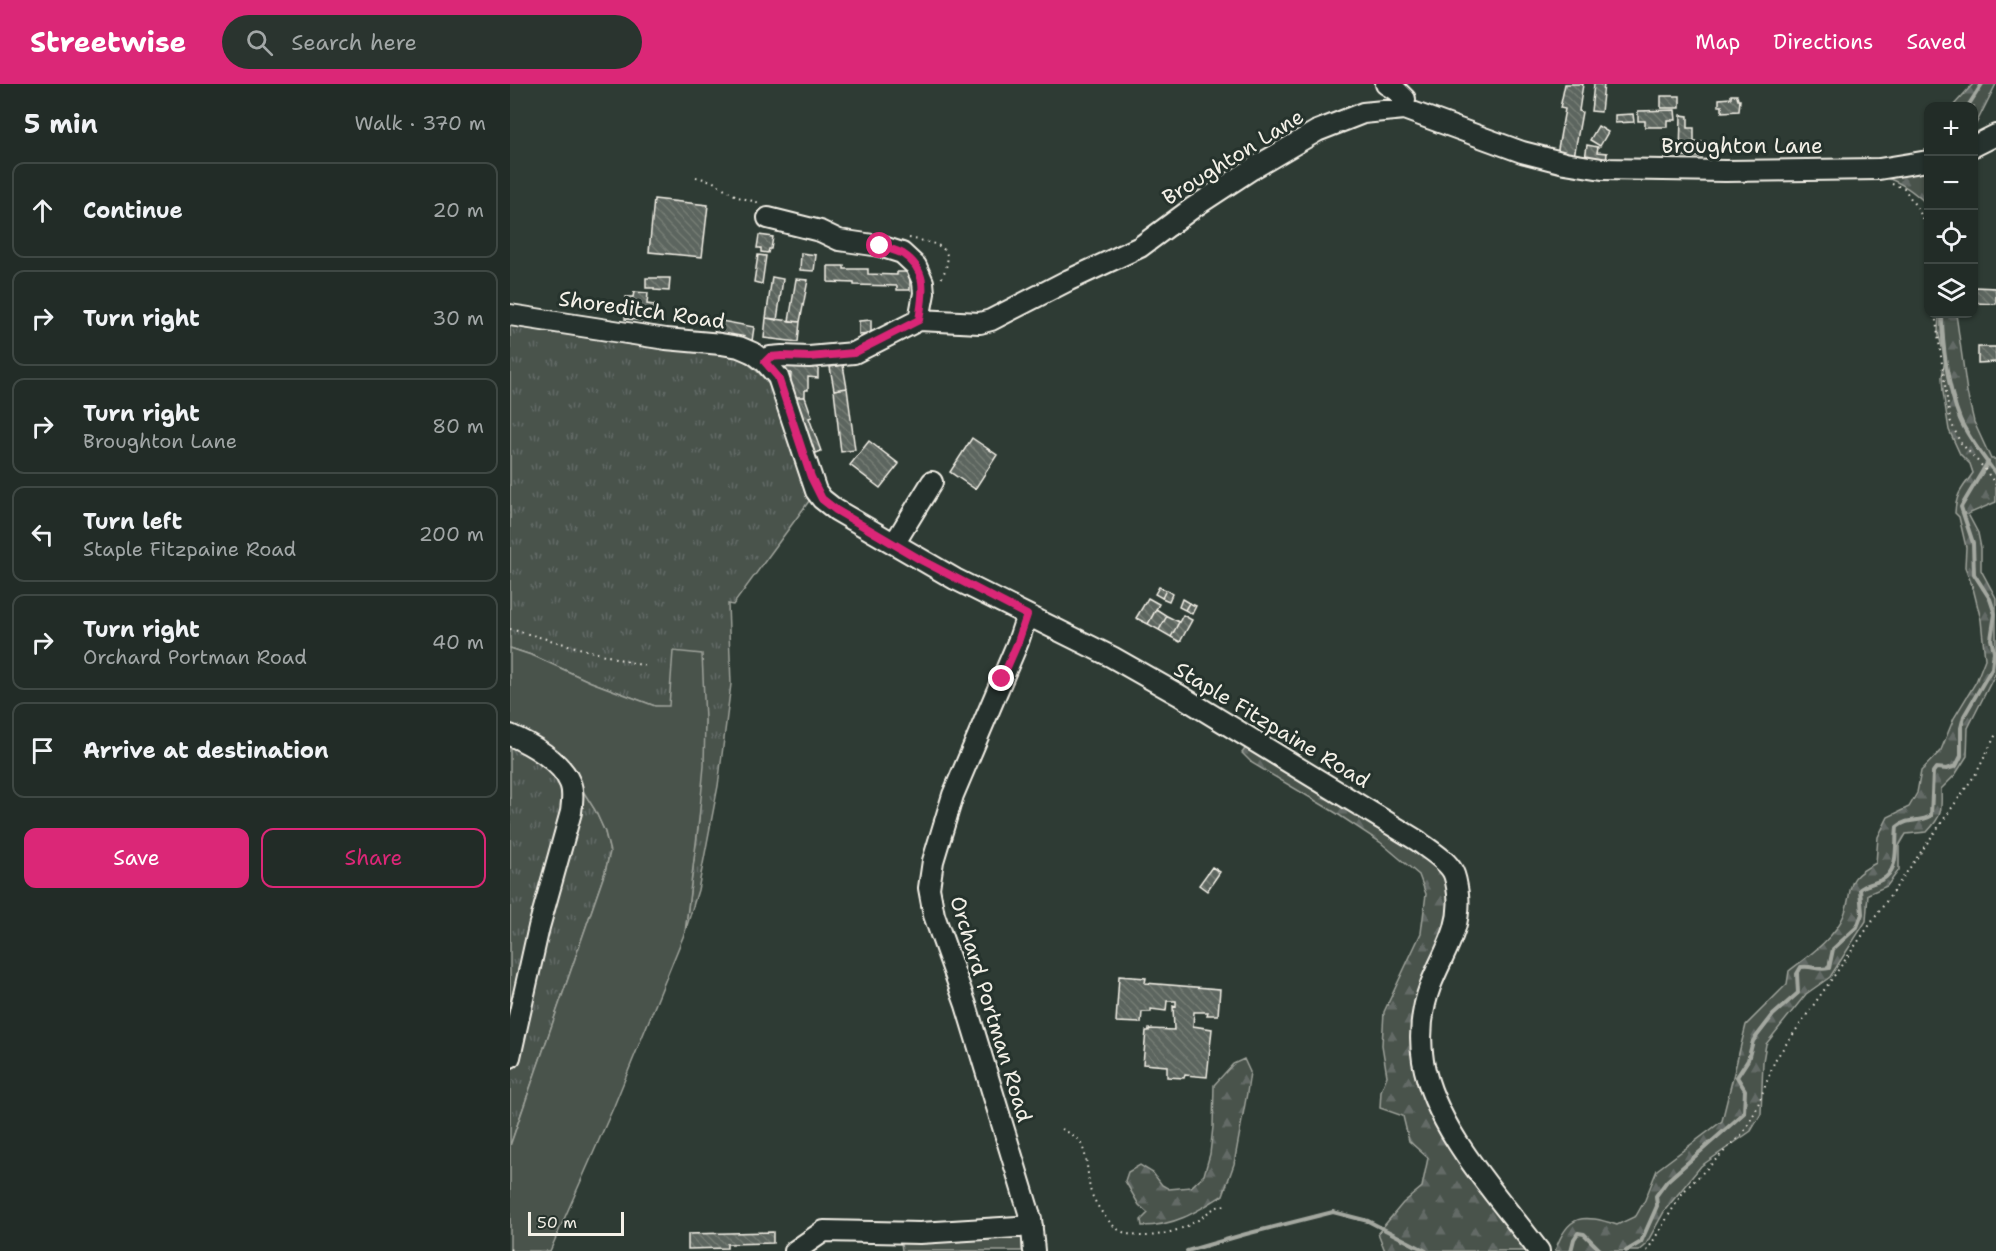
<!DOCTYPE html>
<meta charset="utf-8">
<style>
:root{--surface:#222c27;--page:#2a342f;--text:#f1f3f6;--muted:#a2a7a7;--line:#3f4844;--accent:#db2777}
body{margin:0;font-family:"Shantell Sans",sans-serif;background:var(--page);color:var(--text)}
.controls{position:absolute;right:18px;top:18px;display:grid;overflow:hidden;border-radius:12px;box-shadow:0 2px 4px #0004}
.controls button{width:54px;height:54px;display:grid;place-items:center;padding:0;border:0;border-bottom:2px solid var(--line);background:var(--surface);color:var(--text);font:30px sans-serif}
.scale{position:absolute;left:18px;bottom:15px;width:96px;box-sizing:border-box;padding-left:6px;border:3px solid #f4f1e8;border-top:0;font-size:16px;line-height:21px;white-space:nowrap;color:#f4f1e8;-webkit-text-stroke:4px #26332d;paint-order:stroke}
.stop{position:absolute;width:18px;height:18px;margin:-14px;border:4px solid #db2777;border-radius:50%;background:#fff}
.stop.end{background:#db2777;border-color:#fff;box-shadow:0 2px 6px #0008}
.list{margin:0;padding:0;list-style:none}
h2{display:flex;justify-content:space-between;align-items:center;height:78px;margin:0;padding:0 24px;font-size:26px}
h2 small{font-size:20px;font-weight:400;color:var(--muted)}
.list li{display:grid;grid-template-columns:39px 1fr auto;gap:18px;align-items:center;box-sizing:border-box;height:96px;margin:0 12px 12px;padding:0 12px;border:2px solid var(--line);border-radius:12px}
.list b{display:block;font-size:22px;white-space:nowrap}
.list p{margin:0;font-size:20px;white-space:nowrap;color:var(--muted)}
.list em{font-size:20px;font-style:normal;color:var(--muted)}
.actions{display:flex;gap:12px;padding:18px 24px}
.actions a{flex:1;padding:14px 0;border:2px solid var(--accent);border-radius:12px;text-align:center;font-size:21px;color:var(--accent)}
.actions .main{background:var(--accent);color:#fff}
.icon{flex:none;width:33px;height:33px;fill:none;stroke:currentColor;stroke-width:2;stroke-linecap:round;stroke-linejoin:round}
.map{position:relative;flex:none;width:1486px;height:1167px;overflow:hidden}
header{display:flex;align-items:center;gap:36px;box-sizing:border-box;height:84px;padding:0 30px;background:var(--accent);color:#fff}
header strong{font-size:28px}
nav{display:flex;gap:33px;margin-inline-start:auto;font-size:21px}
.search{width:420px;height:54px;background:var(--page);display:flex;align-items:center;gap:15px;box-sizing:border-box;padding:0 21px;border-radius:33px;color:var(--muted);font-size:22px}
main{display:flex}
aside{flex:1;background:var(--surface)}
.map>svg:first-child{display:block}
</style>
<header>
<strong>Streetwise</strong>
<div class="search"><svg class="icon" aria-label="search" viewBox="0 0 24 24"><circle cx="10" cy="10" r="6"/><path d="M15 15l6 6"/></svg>Search here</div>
<nav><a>Map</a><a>Directions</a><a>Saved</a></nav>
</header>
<main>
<aside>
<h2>5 min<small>Walk · 370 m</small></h2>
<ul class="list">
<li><svg class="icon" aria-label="ahead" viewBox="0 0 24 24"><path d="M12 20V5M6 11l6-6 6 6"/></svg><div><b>Continue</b></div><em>20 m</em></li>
<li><svg class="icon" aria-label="right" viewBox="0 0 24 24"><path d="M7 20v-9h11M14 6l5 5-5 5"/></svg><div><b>Turn right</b></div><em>30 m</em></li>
<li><svg class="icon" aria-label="right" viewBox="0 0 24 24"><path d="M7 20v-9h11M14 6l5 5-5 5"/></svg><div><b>Turn right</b><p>Broughton Lane</p></div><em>80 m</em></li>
<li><svg class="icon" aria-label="left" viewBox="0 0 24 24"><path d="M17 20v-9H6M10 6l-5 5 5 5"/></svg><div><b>Turn left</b><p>Staple Fitzpaine Road</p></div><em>200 m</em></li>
<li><svg class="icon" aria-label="right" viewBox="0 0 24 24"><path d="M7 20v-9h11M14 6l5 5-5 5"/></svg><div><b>Turn right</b><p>Orchard Portman Road</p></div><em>40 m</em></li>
<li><svg class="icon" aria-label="arrive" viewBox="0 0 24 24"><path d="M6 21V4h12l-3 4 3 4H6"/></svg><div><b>Arrive at destination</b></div></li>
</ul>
<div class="actions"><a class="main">Save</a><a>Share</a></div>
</aside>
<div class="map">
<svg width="1486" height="1167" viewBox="0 0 1486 1167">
<defs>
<pattern id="grass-tufts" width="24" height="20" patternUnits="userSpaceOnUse" patternTransform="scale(1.5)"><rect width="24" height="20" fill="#48524c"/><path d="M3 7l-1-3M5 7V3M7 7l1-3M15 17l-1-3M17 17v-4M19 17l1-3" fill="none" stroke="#636b66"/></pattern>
<pattern id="forest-firs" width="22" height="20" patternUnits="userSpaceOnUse" patternTransform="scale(1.5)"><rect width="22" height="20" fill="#48524c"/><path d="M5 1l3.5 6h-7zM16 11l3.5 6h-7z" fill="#636b66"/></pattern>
<pattern id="building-back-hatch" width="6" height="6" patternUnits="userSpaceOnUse" patternTransform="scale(1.5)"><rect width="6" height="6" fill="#5c655e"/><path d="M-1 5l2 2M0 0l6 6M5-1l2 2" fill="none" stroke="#747c75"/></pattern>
</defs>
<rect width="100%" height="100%" fill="#2e3b34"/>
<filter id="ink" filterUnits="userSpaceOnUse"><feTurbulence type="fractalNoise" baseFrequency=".0167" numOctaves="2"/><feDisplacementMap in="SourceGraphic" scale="12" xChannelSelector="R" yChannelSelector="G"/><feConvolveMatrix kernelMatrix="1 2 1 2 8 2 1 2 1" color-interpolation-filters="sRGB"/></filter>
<g filter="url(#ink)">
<path fill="url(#grass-tufts)" stroke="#9ea29a" stroke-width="1.5" d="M0 242 225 271C244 282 256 294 267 313L299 417 223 521 218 520 221 600 208 702 188 806 175 848 189 735 195 636 159 623 145 622 81 598 24 572 0 564Z
M0 646 60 686 85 726 95 748 100 768 95 788 0 1062Z"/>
<path fill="url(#forest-firs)" stroke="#9ea29a" stroke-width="1.5" d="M1463 0H1486L1464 44V22H1443Z
M1418 83V121C1404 108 1393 99 1374 93Z
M1429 230H1446L1457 308 1464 338 1481 375H1486V418L1458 430 1468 449 1471 464V486L1486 514V588L1458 644 1457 672 1445 691 1431 705C1432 727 1432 732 1417 748L1396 750 1389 762V786L1377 802 1358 810 1356 837 1320 893 1296 910 1256 960 1253 977 1251 1030 1241 1047 1191 1082 1155 1126 1135 1162 1129 1167H1045C1058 1129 1073 1130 1107 1141L1126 1132 1135 1116 1147 1086 1212 1037 1236 941 1277 900 1279 887C1298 872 1324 855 1334 831 1345 802 1332 796 1366 779L1368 753 1378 733 1399 723 1407 709 1411 687 1431 666 1444 634 1466 598 1475 575 1471 536 1463 504 1455 483 1456 463 1449 433 1445 429C1446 409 1452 405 1463 389L1460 380 1450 370 1439 346 1433 308 1432 293 1435 275 1428 248Z
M737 662 918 772 935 787 945 825 912 908 910 1005 1019 1167H875L868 1149 893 1119 912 1103 918 1074 899 1057 893 1032 870 1024 871 1007 877 992 872 961 874 928 911 849 916 810 909 791 870 758 826 729 742 679 732 669Z
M734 975 740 988 737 1009 724 1080 713 1111C686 1128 665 1142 632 1142L631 1136 638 1129 629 1121 615 1097 618 1088 630 1081 643 1089 652 1101 659 1105 681 1103 694 1091 700 1070 703 1043 704 1001 723 980Z"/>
<path fill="#48524c" stroke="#9ea29a" stroke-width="1.5" d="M0 564 24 572 81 598 145 622H159L163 567 192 570 195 636 194 682 189 735 175 848 104 1022 40 1167H0V1062L95 788 100 768 95 748 85 726 60 686 0 646Z
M512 1153V1167H392L391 1158Z"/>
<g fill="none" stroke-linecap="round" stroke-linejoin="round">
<path stroke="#a4a8a0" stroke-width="4" d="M1458 22 1472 0
M1432 230C1432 263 1438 304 1450 335 1457 352 1475 375 1486 390
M677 1167 736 1150 823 1128 858 1137 916 1167
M1061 1167 1064 1155 1068 1149 1074 1150 1091 1167
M1116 1167 1131 1158 1147 1122 1146 1112 1157 1097 1234 1029 1235 1006 1227 993 1238 976 1243 957 1263 931 1288 909 1287 890 1291 883C1302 881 1307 887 1319 884L1323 865 1347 843 1352 830 1350 805C1358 799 1369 799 1376 793 1389 782 1385 759 1387 743 1399 733 1409 739 1421 732L1423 688 1426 684 1437 685 1446 682 1451 672V644L1454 632 1482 584 1484 568 1481 555 1485 530 1480 515 1464 490 1463 459 1451 423 1478 378"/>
</g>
<path fill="url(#building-back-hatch)" stroke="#f4f1e8" stroke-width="1.5" d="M1055 0H1073L1069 27 1072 28 1064 73 1047 70 1055 25 1050 24Z
M1084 0H1094L1091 28 1081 27Z
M1221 11H1227L1228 16H1230L1229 27 1212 28V22H1209V15L1221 14Z
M1151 12H1170V24H1151Z
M1165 26 1166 36H1157V43H1135V37H1128V27Z
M1123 30 1124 38 1105 39V31Z
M1171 31 1178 32V44H1184V58H1192V73L1170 72Z
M1088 42 1098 48 1090 62 1080 56Z
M1077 61 1088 63 1087 68 1097 69 1096 79 1075 75Z
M144 115 198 121 192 173 139 168Z
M249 151 263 153 261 165H259L258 169 251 168V164H247Z
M291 169 306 171 304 187 290 186Z
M248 171 256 172 252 200 244 198Z
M318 182H334V185H358V190L387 191V188H400V206H387V202L344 201V199L318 198Z
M262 193 273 195 267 236 256 234Z
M136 194H160L159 207 144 206V204H136Z
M286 195 298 196 290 238 279 237Z
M1464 203 1486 204V220L1464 219Z
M124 208 138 209 137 220 144 221 143 237 115 235 116 213H123Z
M256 234 290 238 288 258 254 254Z
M206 236 244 243 242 257 204 250Z
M361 236V250L349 251V237Z
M1468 263H1486V278L1468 279Z
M273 278 308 279V294L298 293V306H295V313H280L281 289H273Z
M333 281 337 304 324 306 320 283Z
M337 304 345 366 331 368 324 306Z
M280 313H295L302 333 299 334 311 367 301 371Z
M462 354 487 371 465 405 440 388Z
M359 357 389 380 370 404 340 381Z
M649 503 656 506 652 514 645 510Z
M656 506 662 510 659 517 652 514Z
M638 514 649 520 638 540 626 534Z
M672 515 679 519 675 526 669 523Z
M679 519 686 522 682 530 675 526Z
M646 525 657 532 649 546 638 540Z
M673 531 682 536 670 558 661 553Z
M657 532 669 538 661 553 649 546Z
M702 783 710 788 697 807 689 801Z
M609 892 636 894 635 899 710 905 708 931H697L698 928H684L683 942 702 945 697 993 675 991 674 994 657 993V982L633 980 636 947H639V945L664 946 663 922 666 923V917H657L656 927 641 925V928H632L631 939 606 938Z
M263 1148V1159L217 1160V1164L178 1165V1150Z"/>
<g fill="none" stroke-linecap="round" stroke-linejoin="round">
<defs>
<path id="minor" d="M876 0 887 7 895 15 894 25
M1464 62 1486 51
M258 134 310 147 329 156 370 162 392 169 406 182 413 198 414 209 409 236
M0 231 156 255 211 260 229 263 243 269 255 278 268 293 306 407 312 415 326 426 445 495 602 573 669 611 908 757C919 766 936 775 943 788 946 794 947 802 948 810 952 845 933 869 921 900 912 924 909 952 913 977 925 1046 988 1112 1029 1167
M255 278 260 273 272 272 299 273 344 269 409 236 470 239 481 236 559 196 630 163 684 123 742 85 807 47 853 29 894 25 1012 68 1055 79 1092 85 1215 87 1369 85 1418 77
M384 460 422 398
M517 531 508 558 443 711 423 777 419 804 424 831 456 921 521 1135 524 1167
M0 651C21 660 51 677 60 699 64 708 62 719 61 728L29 843 0 973
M285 1167 314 1147 410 1149 522 1142"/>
</defs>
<use href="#minor" stroke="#f4f1e8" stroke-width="24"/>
<path stroke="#f4f1e8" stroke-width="2" stroke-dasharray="1.5 4.5" stroke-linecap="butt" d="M186 93 202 97 228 113 250 119
M1382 100 1394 104 1412 132 1418 147
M399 154C429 160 449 162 430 197
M1425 230 1440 336 1450 358 1474 384 1486 401
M0 545 138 583
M552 1045C557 1048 564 1051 568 1055 578 1068 577 1089 580 1105 584 1119 597 1138 609 1146 628 1158 662 1150 681 1140 696 1133 699 1123 716 1121
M0 1165 3 1167
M1137 1167 1173 1108 1234 1048 1246 1026 1265 976 1467 688 1486 650"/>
<use href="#minor" stroke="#26332d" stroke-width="20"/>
</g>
</g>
<g fill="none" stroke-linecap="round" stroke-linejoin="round" filter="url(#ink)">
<path stroke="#db2777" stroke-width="8" d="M370 162C377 164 386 166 393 170 419 187 413 210 409 236L344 269 299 273 272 272 260 273 255 278 268 293 301 393 312 415 326 426 411 476 517 531 508 558 492 595"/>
</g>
<g text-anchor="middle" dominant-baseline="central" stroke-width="6" stroke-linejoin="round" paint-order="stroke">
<g font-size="21" fill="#f4f1e8" stroke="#26332d">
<text x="1232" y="62">Broughton Lane</text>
<text transform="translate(723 73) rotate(-32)">Broughton Lane</text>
<text transform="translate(132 226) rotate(8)">Shoreditch Road</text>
<text transform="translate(762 641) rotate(31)">Staple Fitzpaine Road</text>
<text transform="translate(481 925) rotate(73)">Orchard Portman Road</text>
</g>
</g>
</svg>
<div class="controls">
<button>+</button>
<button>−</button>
<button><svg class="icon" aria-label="locate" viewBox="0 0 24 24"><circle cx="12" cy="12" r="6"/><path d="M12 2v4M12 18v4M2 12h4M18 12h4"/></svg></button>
<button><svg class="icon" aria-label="layers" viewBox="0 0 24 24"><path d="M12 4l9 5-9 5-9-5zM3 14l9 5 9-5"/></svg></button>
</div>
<div class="scale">50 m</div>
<div class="stop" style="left:370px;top:162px"></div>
<div class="stop end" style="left:492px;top:595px"></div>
</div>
</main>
